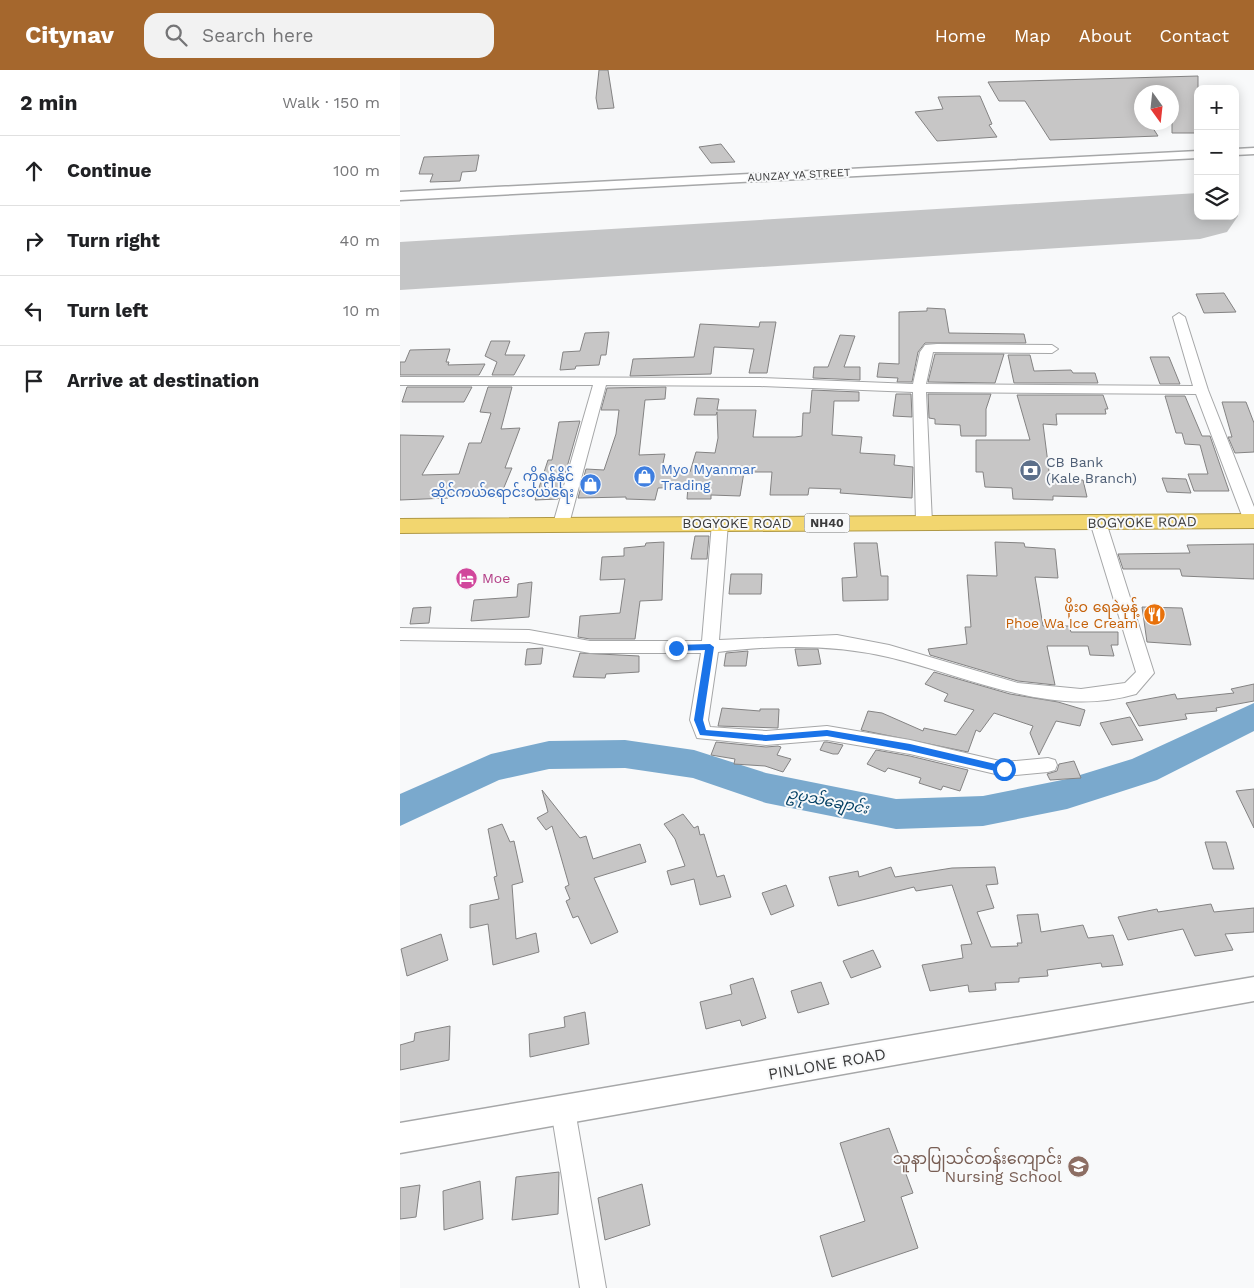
<!DOCTYPE html>
<meta charset="utf-8">
<style>
:root{--surface:#fff;--page:#f2f2f2;--text:#202124;--muted:#757577;--line:#e0e0e0;--accent:#a5672d}
body{margin:0;font-family:"Work Sans","Noto Sans Myanmar",sans-serif;background:var(--page);color:var(--text)}
.controls{position:absolute;right:15px;top:15px;display:grid;overflow:hidden;border-radius:10px;box-shadow:0 2px 12px #0003}
.controls button{width:45px;height:45px;display:grid;place-items:center;padding:0;border:0;border-bottom:1px solid var(--line);background:var(--surface);color:var(--text);font:25px sans-serif}
.compass{position:absolute;left:734px;top:15px;width:45px;height:45px;border-radius:50%;background:var(--surface);box-shadow:0 2px 12px #0003;rotate:165deg}
.stop{position:absolute;width:15px;height:15px;margin:-11px;border:4px solid #1a73e8;border-radius:50%;background:#fff}
.stop.end{background:#1a73e8;border-color:#fff;box-shadow:0 1px 5px #0008}
.list{margin:0;padding:0;list-style:none}
h2{display:flex;justify-content:space-between;align-items:center;height:65px;margin:0;padding:0 20px;font-size:21px}
h2 small{font-size:16px;font-weight:400;color:var(--muted)}
.list li{display:grid;grid-template-columns:32px 1fr auto;gap:15px;align-items:center;box-sizing:border-box;height:70px;padding:0 20px;border-top:1px solid var(--line)}
.list b{display:block;font-size:19px;white-space:nowrap}
.list em{font-size:16px;font-style:normal;color:var(--muted)}
.icon{flex:none;width:28px;height:28px;fill:none;stroke:currentColor;stroke-width:2;stroke-linecap:round;stroke-linejoin:round}
.map{position:relative;flex:none;width:854px;height:1218px;overflow:hidden}
header{display:flex;align-items:center;gap:30px;box-sizing:border-box;height:70px;padding:0 25px;background:var(--accent);color:#fff}
header strong{font-size:24px}
nav{display:flex;gap:28px;margin-inline-start:auto;font-size:18px}
.search{width:350px;height:45px;background:var(--page);display:flex;align-items:center;gap:12px;box-sizing:border-box;padding:0 18px;border-radius:15px;color:var(--muted);font-size:19px}
main{display:flex}
aside{flex:1;background:var(--surface)}
.map>svg:first-child{display:block}
</style>
<header>
<strong>Citynav</strong>
<div class="search"><svg class="icon" aria-label="search" viewBox="0 0 24 24"><circle cx="10" cy="10" r="6"/><path d="M15 15l6 6"/></svg>Search here</div>
<nav><a>Home</a><a>Map</a><a>About</a><a>Contact</a></nav>
</header>
<main>
<aside>
<h2>2 min<small>Walk · 150 m</small></h2>
<ul class="list">
<li><svg class="icon" aria-label="ahead" viewBox="0 0 24 24"><path d="M12 20V5M6 11l6-6 6 6"/></svg><div><b>Continue</b></div><em>100 m</em></li>
<li><svg class="icon" aria-label="right" viewBox="0 0 24 24"><path d="M7 20v-9h11M14 6l5 5-5 5"/></svg><div><b>Turn right</b></div><em>40 m</em></li>
<li><svg class="icon" aria-label="left" viewBox="0 0 24 24"><path d="M17 20v-9H6M10 6l-5 5 5 5"/></svg><div><b>Turn left</b></div><em>10 m</em></li>
<li><svg class="icon" aria-label="arrive" viewBox="0 0 24 24"><path d="M6 21V4h12l-3 4 3 4H6"/></svg><div><b>Arrive at destination</b></div></li>
</ul>
</aside>
<div class="map">
<svg width="854" height="1218" viewBox="0 0 854 1218">
<rect width="100%" height="100%" fill="#f8f9fa"/>
<g fill="none" stroke-linecap="round" stroke-linejoin="round">
<path fill="#7aa9cd" fill-rule="evenodd" d="M854 633V661L757 710 667 739 583 756 496 759 366 733 293 708 225 698 149 699 99 710 0 756V724L91 684 149 671 225 670 294 680 366 703 496 729 583 726 667 709 732 689Z"/>
<path fill="#c4c5c6" fill-rule="evenodd" d="M798 123V146H835V142L838 146 827 162 800 169 0 220V172Z"/>
</g>
<path fill="#c7c6c6" stroke="#848383" d="M199 0H208L214 38 198 39 196 28Z
M798 6V63H772V22H742V52H749L758 66 650 70 625 31H599L588 12Z
M580 26 592 54 589 55 597 67 537 71 515 42 543 39 538 27Z
M321 74 335 92 311 93 299 77Z
M79 85 76 101 62 102 60 111 30 112 33 104H19L24 87Z
M824 223 836 242 804 243 796 224Z
M527 238 545 239 549 263 624 264 626 273H525L518 282 512 312H497L498 308 477 307 479 293 499 294V242L527 241Z
M360 252H376L367 303H349L354 279 314 277 311 304 230 306 233 289 294 287 300 254 359 257Z
M209 262 206 285H201L199 295 176 296 175 299 160 300 163 282 180 281 185 263Z
M440 265 455 266 444 297H460V310L413 308 414 297H428Z
M91 271H110L105 285H125L114 305H92L97 292 85 286Z
M50 279 46 292H49L48 295 85 294 79 305H0V292H5L10 280Z
M535 284H604L595 313 528 312Z
M608 285H630L634 301 671 300 673 303H695L698 313H614Z
M750 287H769L780 314H760Z
M7 317H72L64 332H2Z
M88 317H112L101 359 120 358 105 398H112L100 427 49 426 48 428 0 430V365L44 366 22 405 59 404 69 373H81L91 343 80 342Z
M266 317 265 329 245 330 239 385 265 384 261 402H290L296 382 315 383 318 368 317 342 316 345H294L297 328 319 329 317 340H356L353 367H395L402 366 403 343H410L412 320 459 322V331H434L432 365 462 367 460 383 495 385 494 395 513 397 512 428 440 423 441 419 409 418 408 425H370L372 402H344L340 426 311 425V429H287L288 417 258 418 255 430 226 429V427L178 428 186 399 204 400 216 364 219 340H201L207 318Z
M496 324H511L512 347 493 346Z
M528 324H591L586 339V366H561L560 355 535 354V349L529 348Z
M617 325H703L708 339H705L706 344H656L657 355 643 354 650 409 683 410 687 427 653 426V430L613 429 612 418 585 417 583 402H576V370H630Z
M765 326H785L802 366H810L829 421H794L788 404H808L800 375 785 374 782 363H776Z
M822 332H846L854 353V382L835 383 828 367H832Z
M180 351 158 429 135 430 148 390H152L159 352Z
M762 408 786 409 791 423 767 422Z
M295 466H309L307 489H291Z
M264 472 262 530 240 531 235 569H190L178 567 180 546 220 543 225 509 200 510 202 487 224 486V478L245 476 246 473Z
M595 472 624 473 625 477 655 479 658 508 635 507 643 556H669L671 562H718V575H711L714 586 690 585 688 576H647L655 615 618 611 530 585 528 579 567 574 565 557H571L567 505 597 506Z
M454 473H477L481 506H488V530L443 531 442 508 457 507Z
M854 474V509L782 506 780 499H723L718 484 790 483 787 475Z
M331 504H362L361 524H329Z
M132 512 129 547 71 551 74 530 117 527 118 514Z
M31 537 29 553 10 554 13 538Z
M742 537 782 538 791 575 747 572Z
M143 578 141 594 125 595 127 579Z
M395 579H418L421 594 398 596Z
M348 581 346 596H324L326 583Z
M180 583 239 586V602L206 604 205 608 173 607Z
M534 602 610 624 658 632 685 640 680 656 656 651 639 685 630 663 633 656 594 643 580 662 576 660 568 682 461 660 468 641 482 643 523 661 524 658 556 665 574 640 544 631 548 624 525 614Z
M854 614V631L816 638 817 641 785 644 787 649 739 656 726 633 775 624 777 629 834 623 831 619Z
M322 638 360 641V639H379L378 658 318 656Z
M730 647 743 670 712 675 700 653Z
M316 672 366 677 378 676 381 677 377 685 391 689 383 702 365 696 334 694 335 689 311 685Z
M424 672H427L443 675 438 684H433L420 680Z
M476 680 510 686 568 700 560 721 543 716 541 720 519 713 521 708 488 698 485 702 467 694Z
M674 691 681 708 650 710 647 704 657 701 659 694Z
M854 719V758L836 721Z
M142 720 180 768 186 766 193 789 240 774 246 792 194 808 218 862 191 874 178 846 173 848 166 831 170 829 165 817 169 815 152 756 146 760 137 748 148 742Z
M283 744 294 758 298 756 300 765 304 764 317 807 324 805 331 827 300 835 294 809 271 815 267 801 285 796 275 769 264 754Z
M102 754 110 772 114 771 123 812 112 815 116 869 136 863 139 882 93 895 88 854 70 858V835L99 829 94 807 97 806 88 759Z
M805 772H826L834 799H813Z
M491 797 495 807 552 798 595 797 598 814 586 815 594 838 577 842 591 877 618 876 617 873H622L617 845 638 844 641 862 683 855 688 868 713 865 723 895 702 897 701 893 647 900 648 906 619 908V912L595 913 596 920 569 922 568 915 530 921 522 895 563 888 561 875 572 874 552 815 516 821 514 817 438 836 429 807 458 801 459 807Z
M386 815 394 836 371 845 362 823Z
M811 834 814 842 854 838V862L825 864 833 880 795 886 783 859 728 870 718 847 757 839 758 842Z
M41 864 48 890 7 906 1 879Z
M473 880 481 897 451 908 443 891Z
M353 908 366 948 342 956 340 950 306 959 300 932 332 924 330 915Z
M421 912 429 934 398 943 391 921Z
M185 942 189 974 130 987 129 964 165 957 164 947Z
M50 956 49 990 0 1000V975L14 971 15 963Z
M489 1058 513 1123 501 1127 518 1178 432 1207 420 1166 465 1151 440 1073Z
M159 1102 158 1144 112 1150 116 1107Z
M80 1111 83 1149 44 1160 43 1121Z
M242 1114 250 1155 205 1170 198 1128Z
M20 1115 16 1147 0 1149V1118Z"/>
<g fill="none" stroke-linecap="round" stroke-linejoin="round">
<defs>
<path id="minor" d="M779 243 785 247 808 320 854 437V455L847 454 844 451 796 324 526 322 532 453 524 458 516 453 513 322 360 316 206 315 169 454 161 459 153 454 193 315H0V307L360 308 513 314 520 282 525 275 537 274 652 275 658 279 652 283 533 282 526 314 793 316 773 247Z
M698 447 706 452 754 603 736 624C651 649 569 606 488 587 433 574 374 575 318 582L308 650 310 657 366 661 427 656 510 670 604 692 648 688 655 690 657 695 655 700 648 702 604 706 510 684 427 670 366 675 297 668 290 650 301 583H190L129 572 0 570V558L129 560 190 571H302L312 453 320 448 328 453 319 570 437 565 489 575 618 613 681 619 725 613 736 602 690 452Z
M163 1028 171 1032 175 1040 206 1218H180L151 1040 155 1032Z"/>
<path id="tertiary" d="M854 78V84L835 85V79Z
M798 81V88L0 130V122Z
M854 907V931L0 1083V1053Z"/>
<path id="trunk" d="M854 444V458L0 463V449Z"/>
</defs>
<use href="#minor" stroke="#a6a7a8" stroke-width="2"/>
<use href="#tertiary" stroke="#a6a7a8" stroke-width="3"/>
<use href="#trunk" stroke="#b09946" stroke-width="2"/>
<use href="#minor" fill="#fff" fill-rule="evenodd"/>
<use href="#tertiary" fill="#fff" fill-rule="evenodd"/>
<use href="#trunk" fill="#f2d66f" fill-rule="evenodd"/>
</g>
<path fill="#1a73e8" d="M310 574 314 577 303 650 306 660 366 665 427 660 510 674 604 696 608 699 604 703 510 681 427 666 366 671 300 665 294 650 305 580 276 581 272 578 276 575Z"/>
<defs>
<symbol id="bank-disc" viewBox="-11 -11 22 22"><circle r="9.5" fill="#5c6f8a" stroke="#f8f9fa"/><path d="M-6-4H6V4H-6ZM0-2.3a2.3 2.3 0 1 0 0 4.6a2.3 2.3 0 1 0 0-4.6Z" fill="#fff"/></symbol>
<symbol id="shop-disc" viewBox="-11 -11 22 22"><circle r="9.5" fill="#3f7fe0" stroke="#f8f9fa"/><path d="M-5-2.5h2.3a2.7 3.5 0 0 1 5.4 0H5L5.5 6h-11ZM-1.5-2.5h3a1.5 2.3 0 0 0-3 0Z" fill="#fff"/></symbol>
<symbol id="hotel-disc" viewBox="-11 -11 22 22"><circle r="9.5" fill="#d1479c" stroke="#f8f9fa"/><path d="M-6-4.5h1.5V1H6V5H4.5V3h-9V5H-6ZM-4 0a1.8 1.8 0 1 1 3.6 0ZM.5 0V-2.5h3Q6-2.5 6 0Z" fill="#fff"/></symbol>
<symbol id="restaurant-disc" viewBox="-11 -11 22 22"><circle r="9.5" fill="#e8710a" stroke="#f8f9fa"/><path d="M-5-6h1v4h1v-4h1v4h1v-4h1v5L-1.5 .5V6h-2V.5L-5-1ZM5-6V6H3V1.5H1.5Q1.5-4 5-6Z" fill="#fff"/></symbol>
<symbol id="university-disc" viewBox="-11 -11 22 22"><circle r="9.5" fill="#8d6e63" stroke="#f8f9fa"/><path d="M0-5L7-2L0 1L-7-2ZM-4 1L0 2.5L4 1V4Q0 6-4 4Z" fill="#fff"/></symbol>
</defs>
<g fill-rule="evenodd">
<use href="#bank-disc" x="618" y="388" width="25" height="25"/>
<use href="#shop-disc" x="232" y="394" width="25" height="25"/>
<use href="#shop-disc" x="178" y="402" width="25" height="25"/>
<use href="#hotel-disc" x="54" y="496" width="25" height="25"/>
<use href="#restaurant-disc" x="742" y="532" width="25" height="25"/>
<use href="#university-disc" x="666" y="1084" width="25" height="25"/>
</g>
<g text-anchor="middle" dominant-baseline="central" stroke-width="4" stroke-linejoin="round" paint-order="stroke">
<g font-size="11" fill="#3b3b3c" stroke="#f8f9fa">
<text transform="translate(399 105) rotate(-3)">AUNZAY YA STREET</text>
</g>
<rect fill="#f8f9fa" stroke="#747475" stroke-width="1" x="404.5" y="443.5" width="45" height="19" rx="4"/>
<g font-size="12" font-weight="bold" fill="#3b3b3c">
<text x="427" y="453">NH40</text>
</g>
<g font-size="14" fill="#4e5e75" stroke="#f8f9fa" text-anchor="start">
<text x="646" y="392">CB Bank<tspan x="646" dy="16">(Kale Branch)</tspan></text>
</g>
<g font-size="14" fill="#366cbe" stroke="#f8f9fa" text-anchor="start">
<text x="261" y="399">Myo Myanmar<tspan x="261" dy="16">Trading</tspan></text>
<text x="174" y="406" text-anchor="end">ကိုရန်နိုင်<tspan x="174" dy="16">ဆိုင်ကယ်ရောင်းဝယ်ရေး</tspan></text>
</g>
<g font-size="14" fill="#3b3b3c" stroke="#f8f9fa">
<text transform="translate(742 452) rotate(-1)">BOGYOKE ROAD</text>
<text x="337" y="453">BOGYOKE ROAD</text>
</g>
<g font-size="14" fill="#b23c85" stroke="#f8f9fa" text-anchor="start">
<text x="82" y="508">Moe</text>
</g>
<g font-size="14" fill="#c56008" stroke="#f8f9fa" text-anchor="end">
<text x="738" y="537">ဖိုးဝ ရေခဲမုန့်<tspan x="738" dy="16">Phoe Wa Ice Cream</tspan></text>
</g>
<g font-size="15" font-style="italic" fill="#054165" stroke="#f8f9fa">
<text transform="translate(428 731) rotate(11)">ဥပုသ်ချောင်း</text>
</g>
<g font-size="16" fill="#3b3b3c" stroke="#f8f9fa">
<text transform="translate(427 994) rotate(-10)">PINLONE ROAD</text>
</g>
<g font-size="16" fill="#785e54" stroke="#f8f9fa" text-anchor="end">
<text x="662" y="1088">သူနာပြုသင်တန်းကျောင်း<tspan x="662" dy="18">Nursing School</tspan></text>
</g>
</g>
</svg>
<div class="controls">
<button>+</button>
<button>−</button>
<button><svg class="icon" aria-label="layers" viewBox="0 0 24 24"><path d="M12 4l9 5-9 5-9-5zM3 14l9 5 9-5"/></svg></button>
</div>
<svg class="compass" viewBox="-18 -18 36 36"><path d="M0-13l5 13h-10z" fill="#e53935"/><path d="M0 13l5-13h-10z" fill="#757577"/></svg>
<div class="stop" style="left:604px;top:699px"></div>
<div class="stop end" style="left:276px;top:578px"></div>
</div>
</main>
